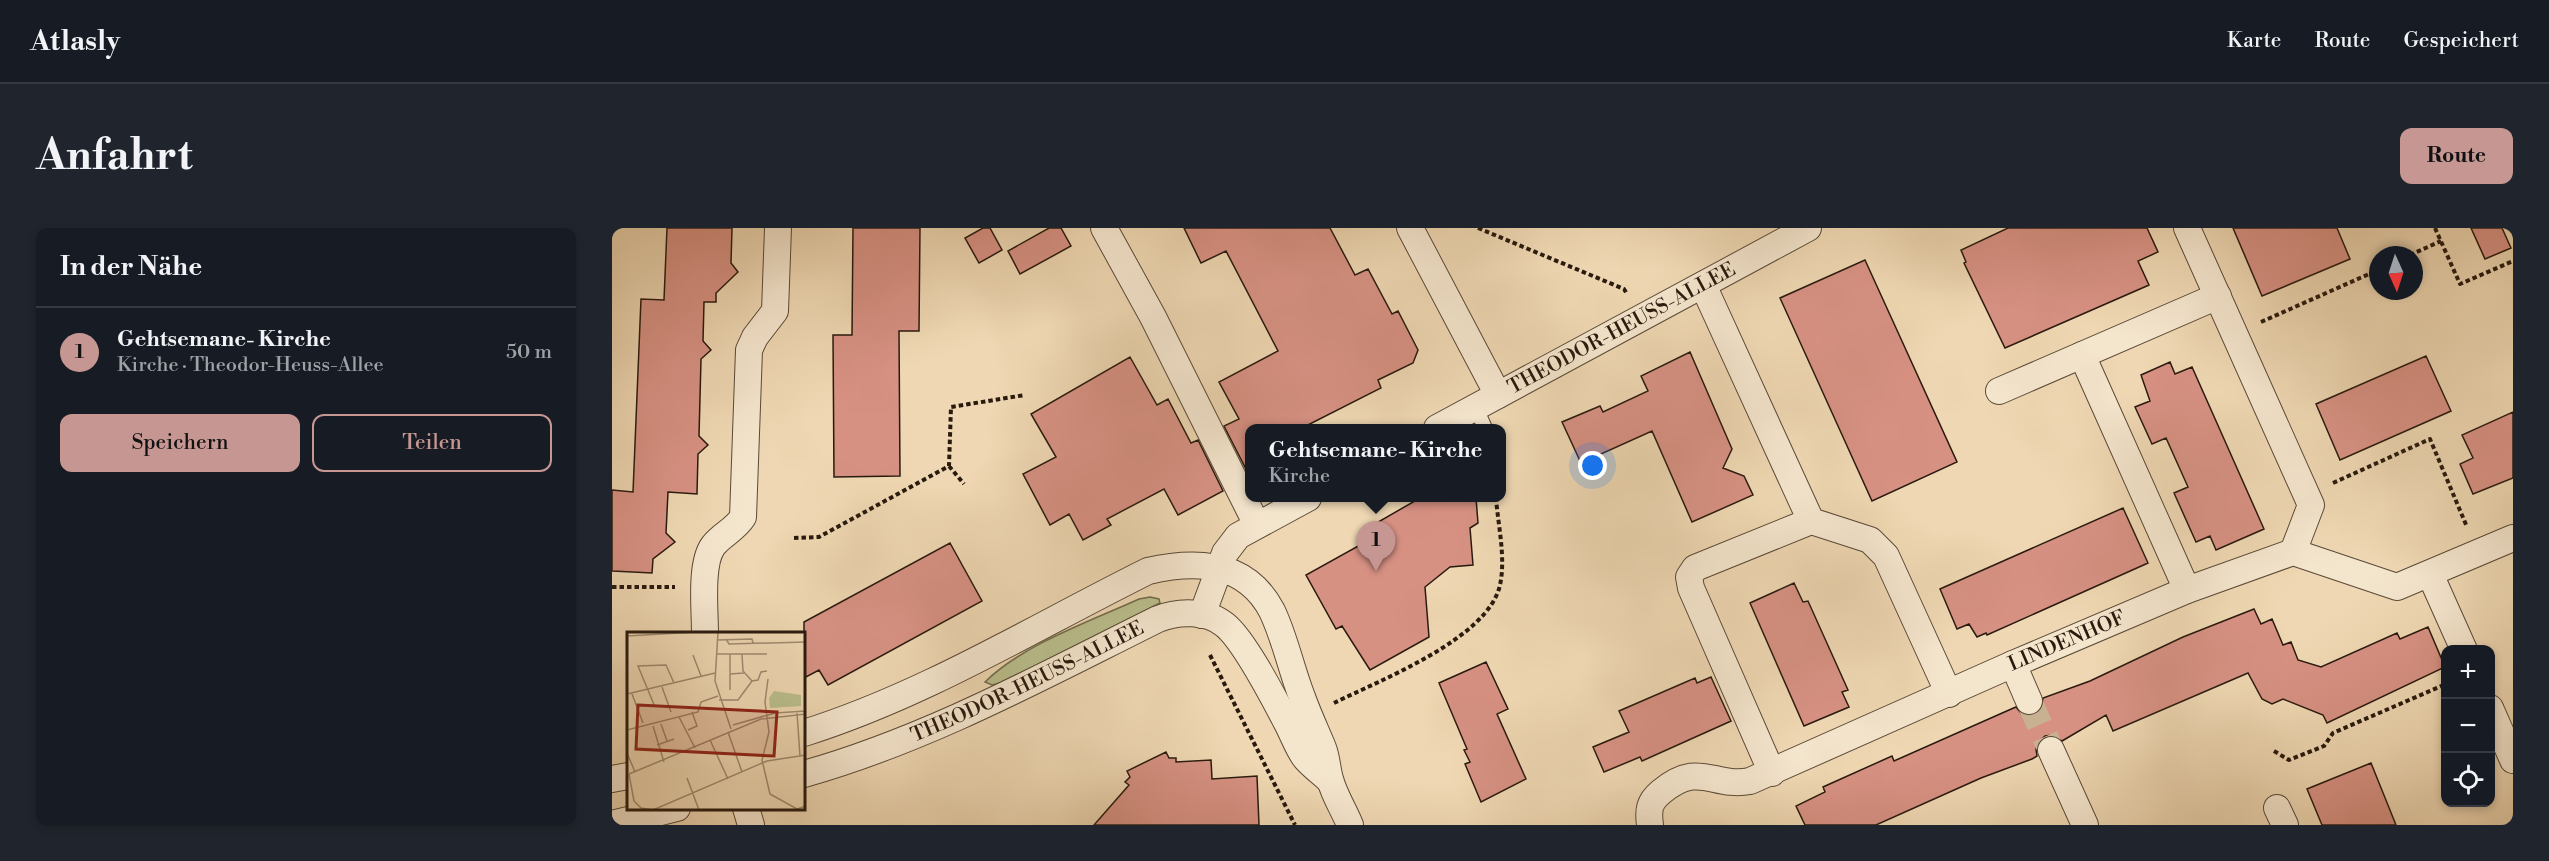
<!DOCTYPE html>
<html lang="de">
<meta charset="utf-8">
<style>
:root{--surface:#171b24;--page:#20242c;--text:#f1f3f6;--muted:#9ea1a6;--line:#363941;--accent:#c59692}
body{margin:0;font-family:"Libre Bodoni",serif;background:var(--page);color:var(--text)}
.controls{position:absolute;right:18px;bottom:18px;display:grid;overflow:hidden;border-radius:12px;box-shadow:0 3px 9px #0003}
.controls button{width:54px;height:54px;display:grid;place-items:center;padding:0;border:0;border-bottom:2px solid var(--line);background:var(--surface);color:var(--text);font:30px sans-serif}
.compass{position:absolute;left:1757px;top:18px;width:54px;height:54px;border-radius:50%;background:var(--surface);box-shadow:0 3px 9px #0003;rotate:177deg}
.you{position:absolute;left:981px;top:238px;width:21px;height:21px;margin:-15px;border:4px solid #fff;border-radius:50%;background:#1a73e8;box-shadow:0 0 0 9px #1a73e833}
.badge{display:grid;place-items:center;width:39px;height:39px;border-radius:50%;background:var(--accent);color:#111;font-size:20px;font-weight:700}
.pin{position:absolute;translate:-50% -50px;filter:drop-shadow(0 2px 3px #0008)}
.pin::after{content:'';position:absolute;top:32px;width:21px;height:18px;background:inherit;clip-path:polygon(0 0,100% 0,50% 100%)}
.popup{position:absolute;left:633px;top:196px;width:261px;height:78px;box-sizing:border-box;display:grid;place-content:center;border-radius:12px;background:var(--surface);filter:drop-shadow(0 2px 4px #0005);font-size:20px;white-space:nowrap;color:var(--muted)}
.popup b{font-size:22px;color:var(--text)}
.popup::after{content:'';position:absolute;left:50%;top:100%;margin-left:-12px;border:12px solid transparent;border-top-color:var(--surface)}
.list{margin:0;padding:0;list-style:none}
h2{display:flex;justify-content:space-between;align-items:center;height:78px;margin:0;padding:0 24px;font-size:26px}
h2 small{font-size:20px;font-weight:400;color:var(--muted)}
.list li{display:grid;grid-template-columns:39px 1fr auto;gap:18px;align-items:center;box-sizing:border-box;height:90px;padding:0 24px;border-top:2px solid var(--line)}
.list b{display:block;font-size:22px;white-space:nowrap}
.list p{margin:0;font-size:20px;white-space:nowrap;color:var(--muted)}
.list em{font-size:20px;font-style:normal;color:var(--muted)}
.actions{display:flex;gap:12px;padding:18px 24px}
.actions a{flex:1;padding:14px 0;border:2px solid var(--accent);border-radius:12px;text-align:center;font-size:21px;color:var(--accent)}
.actions .main{background:var(--accent);color:#111}
.icon{flex:none;width:33px;height:33px;fill:none;stroke:currentColor;stroke-width:2;stroke-linecap:round;stroke-linejoin:round}
.map{position:relative;flex:none;width:1901px;height:597px;overflow:hidden;border-radius:12px}
header{display:flex;align-items:center;gap:36px;box-sizing:border-box;height:84px;padding:0 30px;background:var(--surface);border-bottom:2px solid var(--line)}
header strong{font-size:28px}
nav{display:flex;gap:33px;margin-inline-start:auto;font-size:21px}
.intro{display:flex;align-items:center;justify-content:space-between;box-sizing:border-box;height:144px;padding:0 36px}
h1{margin:0;font-size:42px}
.button{padding:15px 27px;border-radius:12px;background:var(--accent);color:#111;font-size:21px;font-weight:700}
main{display:flex;gap:36px;padding:0 36px}
aside{flex:1;background:var(--surface);border-radius:12px;box-shadow:0 3px 9px #0003}
.map>svg:first-child{display:block}
</style>
<header>
<strong>Atlasly</strong>
<nav><a>Karte</a><a>Route</a><a>Gespeichert</a></nav>
</header>
<div class="intro"><h1>Anfahrt</h1><a class="button">Route</a></div>
<main>
<aside>
<h2>In der Nähe<small></small></h2>
<ul class="list">
<li><span class="badge">1</span><div><b>Gehtsemane- Kirche</b><p>Kirche · Theodor-Heuss-Allee</p></div><em>50 m</em></li>
</ul>
<div class="actions"><a class="main">Speichern</a><a>Teilen</a></div>
</aside>
<div class="map">
<svg width="1901" height="597" viewBox="0 0 1901 597">
<rect width="100%" height="100%" fill="#eed7b2"/>
<filter id="stains"><feTurbulence type="fractalNoise" baseFrequency=".00333" numOctaves="4"/><feColorMatrix values="0 0 0 0 .2 0 0 0 0 .09 0 0 0 0 .02 0 0 0 .5 -.17"/></filter>
<radialGradient id="worn" r=".72"><stop offset=".6" stop-color="#630" stop-opacity="0"/><stop offset="1" stop-color="#630" stop-opacity=".3"/></radialGradient>
<path fill="#b9be8c" stroke="#716c4d" stroke-width="1.5" d="M538 369 547 371 548 375 388 455 380 457 373 454C410 417 479 393 527 371Z"/>
<path fill="#d79183" stroke="#291a0e" stroke-width="1.5" d="M55 0H120L119 35 126 44 104 65V74H92L91 113 99 122 89 131 87 208 96 217 86 226 85 266 56 264 54 305 63 314 41 331 40 345 0 343V262L21 264 29 71 52 72Z
M241 0H308L307 103H287L288 248 222 249 221 107H240Z
M371 0H378L390 22 367 35 353 10Z
M437 0H449L459 18 408 46 396 23Z
M572 0H718L743 47 756 41 780 86 786 83 806 122 801 135 766 152 769 160 688 201H638V249L612 198 627 191 607 154 666 123 614 23 589 35Z
M1396 0H1535L1546 24 1526 33 1537 57 1393 120 1352 35 1354 34 1349 22Z
M1621 0H1725L1738 31 1650 68Z
M1859 0H1890L1899 20 1873 31Z
M1253 32 1345 234 1260 273 1168 70Z
M1078 124 1120 221 1111 240 1132 248 1141 267 1080 294 1040 203 969 235 950 194 988 178 991 184 1036 163 1029 148Z
M1814 128 1839 183 1728 232 1704 176Z
M518 129 545 177 556 171 579 215 586 212 611 263 566 287 552 261 495 291 499 297 471 312 457 286 438 297 411 246 444 229 419 186Z
M1558 134 1563 146 1580 139 1652 301 1604 322 1598 308 1584 314 1562 265 1576 259 1554 210 1540 216 1523 179 1538 173 1529 147Z
M1901 184V250L1861 266 1848 236 1861 230 1850 207Z
M808 270H864L866 295 858 300 861 337 838 339 813 359 817 409 758 442 730 398 724 401 694 347 759 311 754 301Z
M1511 280 1536 335 1375 407 1374 405 1365 409 1357 396 1345 401 1328 361Z
M338 315 370 373 216 457 207 442 192 450V394Z
M1182 355 1191 374 1196 373 1236 462 1230 464 1237 479 1192 498 1138 375Z
M1642 381 1649 396 1660 391 1671 417 1679 414 1686 432 1709 439 1785 405 1788 411 1816 399 1833 439 1715 495 1711 487 1671 471 1660 476 1650 471 1636 445 1501 503 1494 487 1450 513 1441 507 1433 508 1427 514 1424 521 1425 528 1420 531 1369 550 1264 597H1193L1184 578 1213 564 1211 559 1280 528 1282 533 1397 482 1404 479 1409 485 1422 487 1429 481 1431 470 1478 453 1571 409Z
M874 434 896 481 885 486 914 551 869 574 853 536 858 534 852 522 855 521 827 455Z
M1099 449 1119 493 1030 533 1028 529 992 544 981 519 1017 504 1007 483 1083 450 1085 455Z
M554 524 557 530H564V534L599 532 600 551 645 548 647 597H482L517 557 513 554 518 549 515 543Z
M1759 535 1784 597H1710L1695 561Z"/>
<g fill="none" stroke-linecap="round" stroke-linejoin="round">
<path stroke="#c7b191" stroke-width="26" stroke-dasharray="26 13" stroke-linecap="butt" d="M1417 473 1439 522"/>
<defs>
<path id="lane" d="M864 180 873 200"/>
<g id="street">
<path d="M492 0 541 89 645 297"/>
<path d="M798 0 886 167"/>
<path d="M1575 0 1699 277 1681 324"/>
<path d="M1091 57 1199 293 1258 312 1274 328 1337 466"/>
<path d="M1470 127 1575 362"/>
<path d="M1387 163 1606 68"/>
<path id="s1" d="M825 200 1196 0"/>
<path d="M1818 346 1852 422"/>
<path d="M590 387 613 325 626 308 696 270"/>
<path d="M93 405C93 382 88 336 101 318 109 307 123 302 131 289L137 122 143 109 163 83 166 0"/>
<path d="M1401 436 1417 473"/>
<path d="M1878 480 1901 532"/>
<path d="M192 505C313 467 423 399 536 343 584 332 634 333 660 383 673 410 679 441 690 469 696 486 704 503 711 520 715 530 715 541 718 551 722 567 732 582 738 597"/>
<path d="M1439 522 1473 597"/>
<path d="M1160 545 1079 360 1077 349 1083 340 1199 293"/>
<path id="s2" d="M192 546C316 511 431 448 546 391 566 383 595 382 613 397 633 413 664 474 677 499 682 509 687 523 694 531 701 539 711 546 718 553"/>
<path d="M0 551 16 548"/>
<path d="M134 580 139 597"/>
<path d="M1665 580 1673 597"/>
<path d="M0 596 65 580"/>
<path id="s3" d="M1038 597C1036 582 1037 574 1049 564 1088 532 1100 560 1138 553L1401 436 1575 362 1681 324 1785 359 1901 310"/>
</g>
</defs>
<use href="#lane" stroke="#5a4937" stroke-width="16"/>
<use href="#street" stroke="#5a4937" stroke-width="28"/>
<path stroke="#291a0e" stroke-width="4" stroke-dasharray="4.5 3" stroke-linecap="butt" d="M866 0 1012 61 1015 66
M1823 0 1848 56 1901 33
M1798 27 1829 13
M1649 94 1766 42
M337 238 352 256
M1721 255 1818 211 1855 299
M182 310 207 309 337 238 339 179 413 167
M0 359H63
M598 427 683 597
M722 475C768 452 876 411 888 357 894 330 886 297 884 270
M1662 523 1677 532 1712 518 1721 505 1834 456"/>
<use href="#lane" stroke="#f4e5cd" stroke-width="14"/>
<use href="#street" stroke="#f4e5cd" stroke-width="26"/>
</g>
<g text-anchor="middle" dominant-baseline="central" stroke-width="4.5" stroke-linejoin="round" paint-order="stroke">
<g font-size="20" fill="#291a0e" stroke="#f4e5cd">
<text stroke="none"><textPath href="#s1" startOffset="210">THEODOR-HEUSS-ALLEE</textPath></text>
<text stroke="none"><textPath href="#s3" startOffset="477">LINDENHOF</textPath></text>
<text stroke="none"><textPath href="#s2" startOffset="242">THEODOR-HEUSS-ALLEE</textPath></text>
</g>
</g>
<g transform="translate(15 404)">
<rect width="178" height="178" fill="#eed7b2"/>
<path d="M147 59 174 63V74L143 76 142 66Z" fill="#b9be8c"/>
<path fill="none" stroke="#9f8b70" stroke-width="1.5" d="M91 0 88 49 104 97M0 4 69 0M99 7 102 12 179 10M90 8 125 7 126 11M89 22H140M115 22 116 39 125 49M66 23 74 44M103 41V22M141 47 138 70 142 100 135 128 143 162M35 55 44 80M103 58V42L117 41M0 62 88 41M5 62 16 91M92 68H111L125 49 131 48 134 40 140 39M28 75 11 34 39 33 47 51M170 81 173 124M52 85 68 116M34 92 40 109M106 93 148 81 179 79M26 94 37 130M0 98 71 80 74 70 91 64M61 98 70 94 65 80M101 100 115 140M83 108 101 147M30 113 47 107M0 121 8 140M2 142 7 169 14 176 26 178 140 129 179 123M2 142 134 87 179 82M60 146 72 178M143 162 170 177 179 174"/>
<path fill="#8f2418" fill-opacity="0.15" stroke="#8f2418" stroke-width="3" d="M11 73 150 80 147 124 9 117Z"/>
<rect width="178" height="178" fill="none" stroke="#291a0e" stroke-width="3"/>
</g>
<rect width="100%" height="100%" filter="url(#stains)"/>
<rect width="100%" height="100%" fill="url(#worn)"/>
</svg>
<div class="controls">
<button>+</button>
<button>−</button>
<button><svg class="icon" aria-label="locate" viewBox="0 0 24 24"><circle cx="12" cy="12" r="6"/><path d="M12 2v4M12 18v4M2 12h4M18 12h4"/></svg></button>
</div>
<svg class="compass" viewBox="-18 -18 36 36"><path d="M0-13l5 13h-10z" fill="#e53935"/><path d="M0 13l5-13h-10z" fill="#9ea1a6"/></svg>
<div class="you"></div>
<div class="pin badge" style="left:764px;top:343px">1</div>
<div class="popup"><b>Gehtsemane- Kirche</b>Kirche</div>
</div>
</main>
